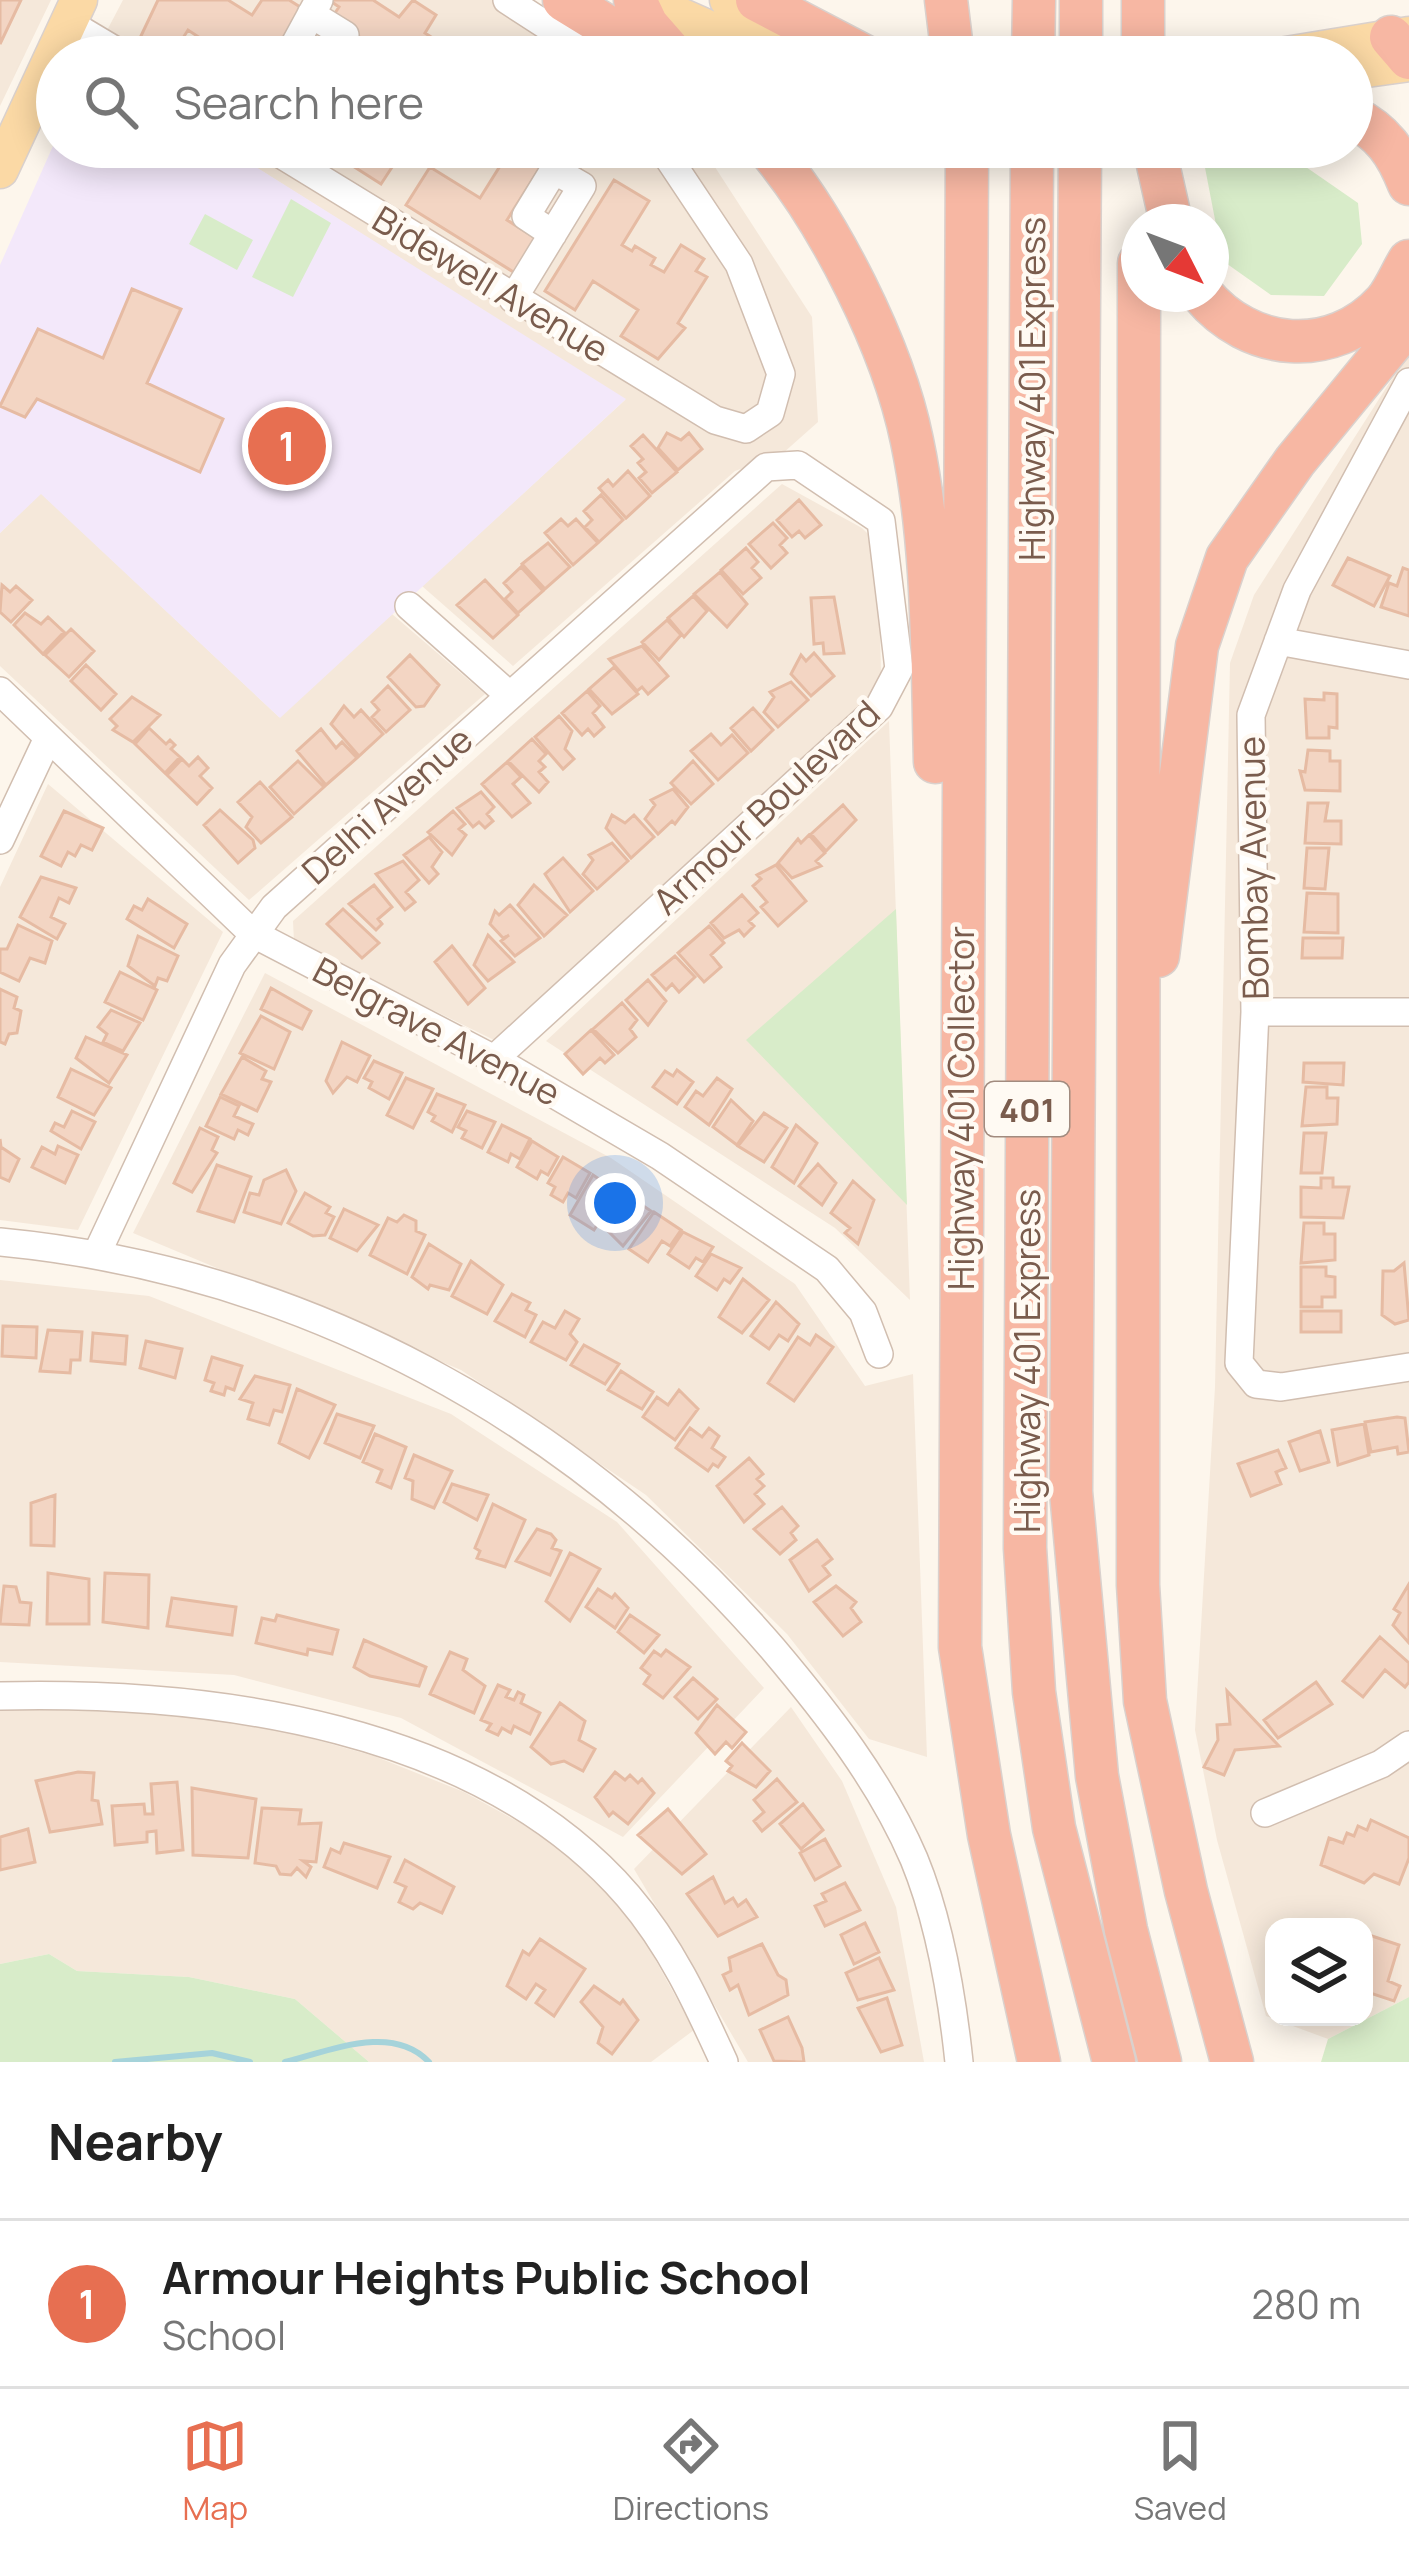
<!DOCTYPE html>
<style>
:root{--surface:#fff;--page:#f2f2f2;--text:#222;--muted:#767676;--line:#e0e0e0;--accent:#e76f51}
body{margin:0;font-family:Manrope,sans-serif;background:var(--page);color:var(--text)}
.controls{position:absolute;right:36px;bottom:36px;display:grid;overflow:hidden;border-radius:24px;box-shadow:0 6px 30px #0003}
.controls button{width:108px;height:108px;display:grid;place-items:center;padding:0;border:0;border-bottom:3px solid var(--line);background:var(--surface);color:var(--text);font:60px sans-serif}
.compass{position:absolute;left:1121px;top:204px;width:108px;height:108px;border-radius:50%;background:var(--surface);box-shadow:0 6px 30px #0003;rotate:132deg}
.you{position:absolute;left:615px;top:1203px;width:42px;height:42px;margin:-30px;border:9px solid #fff;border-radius:50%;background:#1a73e8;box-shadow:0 0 0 18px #1a73e833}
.badge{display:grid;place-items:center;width:78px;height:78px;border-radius:50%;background:var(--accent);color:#fff;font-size:39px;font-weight:700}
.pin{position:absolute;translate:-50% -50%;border:6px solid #fff;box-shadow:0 3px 12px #0006}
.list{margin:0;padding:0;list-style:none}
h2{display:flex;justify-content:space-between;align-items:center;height:156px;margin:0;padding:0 48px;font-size:51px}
h2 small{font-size:39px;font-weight:400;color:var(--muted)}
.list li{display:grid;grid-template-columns:78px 1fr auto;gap:36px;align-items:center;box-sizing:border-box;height:168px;padding:0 48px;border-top:3px solid var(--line)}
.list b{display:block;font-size:45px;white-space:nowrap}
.list p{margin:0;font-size:39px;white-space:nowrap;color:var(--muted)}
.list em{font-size:39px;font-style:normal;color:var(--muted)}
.icon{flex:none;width:66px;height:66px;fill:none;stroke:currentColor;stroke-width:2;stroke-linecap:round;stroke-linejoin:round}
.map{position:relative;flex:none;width:1409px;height:2062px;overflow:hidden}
.search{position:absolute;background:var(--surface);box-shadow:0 6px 30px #0003;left:36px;right:36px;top:36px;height:132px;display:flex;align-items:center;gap:30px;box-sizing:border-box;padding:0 42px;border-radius:66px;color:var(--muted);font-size:45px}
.sheet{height:324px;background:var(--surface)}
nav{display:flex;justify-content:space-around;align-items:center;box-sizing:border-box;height:168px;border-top:3px solid var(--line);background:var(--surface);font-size:33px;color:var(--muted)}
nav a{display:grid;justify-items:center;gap:6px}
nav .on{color:var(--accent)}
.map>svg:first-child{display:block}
</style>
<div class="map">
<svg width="1409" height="2062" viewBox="0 0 1409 2062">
<rect width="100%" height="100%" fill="#fdf6ec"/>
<path fill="#f5e8da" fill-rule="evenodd" d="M0 0H51L0 106Z
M123 0H522L610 57H93Z
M224 147H702L812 317 818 422 782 454 735 471 513 666 422 586 625 400Z
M1409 352V1997L1328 2039 1266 2016 1217 1840 1195 1730 1215 1387 1230 663 1254 595ZM1274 1927H1364V2017H1274Z
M782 484 862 528 878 544 881 674 865 704 494 1040 294 942 293 921Z
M41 493 279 717 392 614 485 694 249 900 0 666V533Z
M889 721 910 1300 835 1228 546 1041Z
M48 784 223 932 78 1230 0 1220V887Z
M265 973 611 1158 795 1284 865 1386 913 1374 927 1757 869 1739 787 1634 646 1495 461 1370 133 1233Z
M0 1280 149 1296 451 1414 617 1522 764 1688 623 1837 401 1718 234 1675 0 1662Z
M791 1707 842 1781 896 1907 924 2062H748L634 1869Z
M120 1708 263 1725 374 1756 464 1792 524 1825 569 1856 633 1919 694 2030 651 2062H369L295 1999 189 1977 77 1971 49 1954 0 1964V1709Z"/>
<path fill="#f3e8fa" d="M57 137V147H224L626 399 280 718 41 494 0 533V265Z"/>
<path fill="#d8ecc9" d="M1201 147H1277L1358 203 1362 244 1324 296 1271 295 1223 261Z
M291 199 331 223 293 297 252 277Z
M205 214 253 240 237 270 189 244Z
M896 909 907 1205 746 1040Z
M49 1954 77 1971 189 1977 295 1999 369 2062H0V1964Z
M1409 1997V2062H1321L1328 2039Z"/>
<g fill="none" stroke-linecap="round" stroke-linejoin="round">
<path stroke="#a5d3da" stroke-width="6" d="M115 2062 212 2053 250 2062
M285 2062C330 2051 392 2023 429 2062"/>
</g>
<path fill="#f3d5c3" stroke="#e6bba3" stroke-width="3" d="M0 0H21L0 44Z
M158 0H228L252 15 262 0H289L305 10 276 57H229L188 30 171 57 140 38Z
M329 0H373L399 17 413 0 436 15 425 33 462 57H349L361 38 331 19 339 7Z
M323 147H388L400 155 381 184Z
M512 147H593L577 173 548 155 507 220 537 239 515 273 406 205 430 167 480 198Z
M614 180 649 201 622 245 632 251 635 246 655 258 651 265 664 272 681 245 704 259 696 271 707 277 678 323 685 328 658 359 621 336 638 310 593 281 575 310 545 291Z
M132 289 181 309 147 383 223 419 200 472 37 399 25 417 0 406 38 329 103 358Z
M667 433 681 440 689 433 702 449 678 470 658 448Z
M643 435 677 472 652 493 639 478 646 472 638 463 643 459 631 446Z
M628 471 650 496 626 518 599 488 608 480 613 486Z
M601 495 623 520 599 542 585 527 592 520 584 511Z
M799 500 821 525 805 538 799 531 792 537 777 520Z
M561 519 568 526 576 519 598 543 573 565 545 533Z
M773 523 787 538 780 545 787 553 771 568 749 544Z
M548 543 570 567 545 589 522 564Z
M746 548 758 562 752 568 761 578 743 594 721 570Z
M1348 558 1390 576 1374 606 1333 585Z
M521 567 543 591 518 613 505 599 512 592 504 583Z
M1403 568 1409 570V616L1381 607 1389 583 1397 586Z
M720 572 747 604 727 627 694 594Z
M485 580 518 615 493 638 457 605Z
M2 585 10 592 16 586 32 600 11 622 0 612Z
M693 596 707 611 684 637 668 618Z
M834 597 844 653 824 654 823 643 814 644 811 598Z
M25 613 41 624 48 617 64 632 43 654 14 625Z
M667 620 681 635 659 660 642 642Z
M71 629 94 651 69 677 45 655Z
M642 646 668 676 648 694 642 687 637 691 609 659Z
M814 653 834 676 811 696 791 674 801 655 806 661Z
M410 655 439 685 424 706 416 707 388 677Z
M86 665 116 694 101 710 71 681Z
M614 667 638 694 612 714 589 689Z
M791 682 808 700 778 727 764 712 774 697 770 692Z
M388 686 410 710 386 732 372 717 379 710 372 702Z
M587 691 600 706 593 713 604 727 594 736 588 729 582 735 562 713Z
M1324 693 1337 694V728L1329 727V738H1307L1305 699 1324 700Z
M132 697 160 715 133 742 113 730 117 726 110 719Z
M344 706 354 717 361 710 383 734 359 756 331 724Z
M753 708 773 730 751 751 731 728Z
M559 716 572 731 565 749 574 759 563 769 535 737Z
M149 728 166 744 170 740 175 745 171 749 180 757 165 773 135 744Z
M321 729 336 748 342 742 357 758 326 785 297 751Z
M711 734 721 745 732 735 748 753 718 780 691 751Z
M532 739 546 754 539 761 545 767 539 772 548 782 539 792 508 761Z
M1308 750 1330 751V761H1340V791L1305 790 1300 771 1305 772Z
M198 757 208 768 200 776 212 788 197 804 167 775 182 759 189 766Z
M298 761 324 787 294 814 270 787Z
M693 761 713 784 691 804 671 783Z
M507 762 521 777 513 784 530 803 512 817 482 784Z
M260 782 292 817 261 843 246 827 252 817 238 802Z
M673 789 688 807 675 824 672 821 658 834 645 819 655 805 651 800Z
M481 792 494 807 487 814 493 821 485 828 479 822 473 827 457 808Z
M1308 803H1328L1325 821H1341V844L1305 843Z
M843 805 856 820 826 851 811 834Z
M220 810 253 840 255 848 238 863 204 825Z
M64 811 103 828 92 850 81 845 75 856 68 852 61 866 41 856Z
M453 811 465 824 459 829 466 835 452 855 428 832Z
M612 815 625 823 634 815 654 837 631 858 606 828Z
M809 835 825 853 816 861 821 866 792 878 778 863 798 839 801 843Z
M429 837 442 852 432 867 438 874 429 883 404 855Z
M612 843 628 861 597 889 583 874 593 860 589 855Z
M1307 848H1329L1325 889 1304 888Z
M563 858 593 891 570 912 545 874Z
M403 861 419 880 406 892 415 902 405 910 376 874Z
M776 865 806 901 778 926 761 907 767 902 753 886 761 879 757 875Z
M41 877 76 888 69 903 59 898 51 917 65 924 57 939 20 917Z
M374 885 392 907 378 919 382 924 376 930 349 904Z
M534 885 567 915 544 936 518 905Z
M1307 893 1338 894V933L1304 932Z
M742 895 758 913 749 921 754 926 744 936 739 930 724 938 711 923Z
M148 899 187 924 174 948 127 919 134 906 142 910Z
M510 905 540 938 515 956 501 941 509 935 503 938 490 924 495 911 499 915Z
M343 909 379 943 362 958 327 924Z
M18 925 52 941 45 963 30 958 19 981 0 972V949H7Z
M709 926 724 943 711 955 721 967 704 982 678 953Z
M488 935 514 962 488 981 474 965Z
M138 936 178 956 167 981 158 978 155 986 128 966Z
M1303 938H1343L1342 958H1302Z
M452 946 485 988 468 1004 435 962Z
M675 956 695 977 679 992 672 984 666 990 652 975Z
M120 972 157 990 143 1020 105 1002Z
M648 980 666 1001 648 1025 626 1000Z
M271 988 311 1011 302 1029 261 1009Z
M0 989 17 997 14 1008 21 1011 17 1033 9 1034 5 1044 0 1042Z
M622 1003 637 1020 630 1029 636 1037 618 1053 593 1029Z
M111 1010 140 1023 123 1051 103 1042 107 1034 98 1027Z
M261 1016 290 1032 274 1069 240 1053Z
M591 1030 614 1055 605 1063 600 1058 583 1074 565 1054Z
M86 1037 127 1055 109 1083 76 1058Z
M342 1042 370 1056 357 1082 347 1077 333 1093 326 1081Z
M242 1057 266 1071 262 1079 271 1082 257 1111 221 1094Z
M374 1061 402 1073 389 1099 369 1088 372 1082 364 1078Z
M1304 1063H1344L1343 1085 1303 1082Z
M71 1069 111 1088 94 1115 58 1097Z
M677 1070 693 1082 677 1104 653 1087 665 1071 673 1076Z
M406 1078 433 1089 413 1128 387 1115Z
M717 1078 732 1089 709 1125 685 1107 696 1091 703 1096Z
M1306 1087H1327V1098H1338L1337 1124 1302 1126Z
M437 1094 465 1105 452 1132 432 1121 435 1116 428 1112Z
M220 1097 239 1106 234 1116 253 1124 248 1135 238 1130 234 1139 206 1126Z
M731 1100 753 1121 737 1145 713 1127Z
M72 1111 95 1122 81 1149 51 1131 55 1123 64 1127Z
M467 1111 495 1122 482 1148 462 1138 466 1131 458 1127Z
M764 1113 787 1128 764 1162 738 1146Z
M502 1125 530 1139 520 1159 511 1154 508 1162 488 1152Z
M796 1125 817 1143 794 1183 772 1167Z
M200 1128 218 1137 212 1150 217 1153 192 1192 174 1183Z
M1304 1133H1326L1322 1173H1301Z
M0 1139 1 1147 19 1159 9 1181 0 1177Z
M532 1141 558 1157 548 1175 541 1171 537 1179 517 1167Z
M58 1146 78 1155 65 1183 32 1167 42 1147 55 1154Z
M563 1157 590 1173 576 1198 568 1193 563 1202 551 1195 555 1187 548 1183Z
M818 1164 836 1183 822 1205 799 1186Z
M217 1165 251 1177 234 1222 198 1211Z
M286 1170 296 1191 281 1224 244 1212 250 1193 259 1195 264 1180Z
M593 1175 618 1192 594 1230 570 1215Z
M1321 1178H1333V1187H1349L1343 1218 1301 1217V1187L1321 1188Z
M853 1181 874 1200 858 1244 845 1233 850 1228 831 1213Z
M305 1193 330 1207 326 1213 334 1217 325 1235 313 1236 288 1223Z
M624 1193 651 1211 623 1246 604 1227Z
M344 1209 378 1225 357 1251 330 1238Z
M654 1212 681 1230 670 1246 662 1241 648 1262 629 1249Z
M404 1215 416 1221V1231L425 1235 407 1274 370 1255 388 1218 397 1222Z
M1304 1223H1324V1234H1335V1260L1301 1263Z
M683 1232 713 1247 703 1262 696 1258 689 1268 668 1254Z
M429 1244 461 1264 449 1290 430 1285 428 1289 412 1277Z
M711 1254 741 1268 730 1283 724 1279 717 1290 696 1276Z
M471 1261 503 1285 487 1314 452 1296Z
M1404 1263 1409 1320 1395 1324 1382 1315 1383 1271H1394Z
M1301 1267H1326V1276L1335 1277V1297H1322V1307H1301Z
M743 1279 769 1300 742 1333 719 1317Z
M512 1294 530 1303 526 1310 536 1315 525 1337 495 1321Z
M776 1302 799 1324 788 1341 779 1335 769 1349 751 1336Z
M565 1311 579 1319 570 1334 577 1342 566 1360 531 1342 543 1322 555 1328Z
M1301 1311H1341V1332H1301Z
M3 1326 37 1327 36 1358 2 1356Z
M48 1330 82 1332 80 1360H71L70 1373 40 1371Z
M93 1333 127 1336 125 1364 91 1361Z
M816 1335 833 1347 794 1401 768 1383 798 1337 810 1345Z
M146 1341 182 1349 175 1378 140 1368Z
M584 1345 619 1364 605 1384 571 1365Z
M212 1357 242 1366 234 1390 226 1387 224 1395 211 1391 214 1383 205 1380Z
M621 1371 653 1392 642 1409 608 1390Z
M255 1376 290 1385 282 1412 274 1410 269 1425 248 1419 253 1403 240 1399Z
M297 1389 335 1405 309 1458 279 1443Z
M679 1390 698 1409 675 1440 643 1417 657 1397 668 1405Z
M337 1414 374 1426 360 1458 325 1443Z
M1397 1417 1405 1418 1409 1452 1398 1454 1397 1447 1371 1452 1365 1422Z
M1364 1424 1369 1455 1338 1465 1332 1430Z
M690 1428 702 1437 709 1428 719 1436 712 1448 725 1457 718 1467 713 1464 708 1471 676 1448Z
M1320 1431 1329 1462 1300 1471 1289 1442Z
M375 1434 406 1447 391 1488 377 1482 382 1470 363 1462Z
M1278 1450 1286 1468 1276 1472 1281 1484 1251 1496 1238 1464Z
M414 1455 452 1471 434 1508 412 1499 413 1481 405 1478Z
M749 1458 763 1474 757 1479 764 1486 755 1494 764 1504 744 1522 717 1486Z
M452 1484 488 1495 477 1520 444 1502Z
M55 1495 54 1546 31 1545V1503Z
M493 1504 525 1520 505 1567 477 1558 480 1551 475 1548Z
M782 1507 798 1526 791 1533 796 1540 780 1554 754 1529Z
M537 1529 551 1534 556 1540 552 1548 561 1551 550 1575 516 1561Z
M817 1540 832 1559 823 1566 830 1575 809 1591 790 1560Z
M570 1553 600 1569 570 1621 546 1601Z
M48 1573 89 1579V1624H47Z
M105 1573 149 1575 148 1628 103 1622Z
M1409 1584V1643L1393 1625 1400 1613 1394 1609Z
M4 1586 16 1587 20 1602 31 1603 29 1625 0 1624Z
M836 1586 856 1602 851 1608 861 1622 843 1636 814 1602Z
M598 1589 612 1598 615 1594 628 1608 615 1628 586 1607Z
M172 1598 236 1607 232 1635 167 1626Z
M277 1615 338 1630 332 1654 308 1649 307 1655 256 1643 262 1618 275 1621Z
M630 1615 659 1635 644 1653 618 1632Z
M1380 1637 1409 1663V1682L1405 1687 1385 1670 1363 1697 1343 1681Z
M364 1640 426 1667 419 1686 370 1676 354 1667Z
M666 1650 690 1667 663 1698 644 1684 650 1675 641 1668 654 1651 661 1656Z
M450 1652 467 1659 463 1670 485 1686 474 1713 430 1694Z
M693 1678 717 1699 698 1719 675 1697Z
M1316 1682 1332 1704 1278 1738 1264 1720Z
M498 1685 510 1690 506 1697 514 1700 518 1692 524 1695 521 1703 540 1713 530 1734 514 1726 511 1733 502 1728 498 1735 487 1730 491 1724 481 1720Z
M1227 1691 1279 1746 1235 1750 1224 1775 1204 1767 1218 1740 1217 1725 1230 1724Z
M560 1703 585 1721 579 1740 595 1749 583 1771 564 1761 551 1764 531 1747Z
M717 1705 746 1732 732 1748 726 1742 715 1754 696 1733Z
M742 1743 770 1771 756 1787 728 1771 732 1766 726 1761Z
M78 1772 94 1773 92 1800 98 1801 102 1824 50 1832 36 1781Z
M615 1772 625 1780 630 1775 638 1783 642 1779 654 1793 628 1824 613 1812 609 1816 595 1797Z
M777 1779 797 1802 762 1831 754 1821 764 1812 754 1800Z
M177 1782 183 1850 157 1853 156 1831 147 1832V1842L115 1845 112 1806 144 1804 145 1814H153L151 1784Z
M192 1788 256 1799 248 1858 193 1855Z
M803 1804 823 1830 801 1849 780 1824Z
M262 1808 301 1810 299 1824 321 1823 316 1862 303 1861 311 1867 306 1877 297 1868 291 1875 280 1874 276 1866 255 1863Z
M668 1809 706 1854 682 1874 638 1835Z
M1371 1820 1409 1838V1858L1399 1884 1374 1874 1364 1883 1321 1865 1329 1838 1343 1843 1347 1833 1354 1836 1358 1826 1367 1830Z
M28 1829 35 1862 0 1870V1837Z
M825 1839 840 1866 815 1880 800 1853Z
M344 1843 390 1857 377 1888 324 1867 331 1849 340 1853Z
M405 1860 454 1887 442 1913 420 1903 413 1909 399 1902 406 1887 395 1882Z
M713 1877 725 1903 733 1898 738 1906 746 1900 757 1917 718 1936 687 1894Z
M845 1883 860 1910 825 1926 815 1906 826 1901 822 1894Z
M865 1923 879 1952 854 1964 841 1935Z
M1369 1935 1399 1945 1388 1981 1400 1986 1394 2001 1364 1991Z
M540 1939 585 1969 554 2016 536 2003 545 1990 536 1984 526 1999 507 1986 523 1951 529 1955Z
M762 1944 778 1975 786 1980 788 1995 749 2015 738 1985 730 1990 723 1975 731 1971 729 1958Z
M879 1958 894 1990 858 2000 846 1973Z
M594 1986 620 2004 623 2000 638 2020 612 2054 598 2043 603 2027 581 2002Z
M887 1998 902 2045 881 2052 858 2008Z
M788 2017 802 2048 804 2062 774 2061 760 2030Z"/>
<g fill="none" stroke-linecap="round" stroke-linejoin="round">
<defs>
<path id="minor" d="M507 0 595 57
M311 14 345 35 331 57
M69 23 126 57
M288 57 319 0
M269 147 715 420 746 429 770 413 781 374 739 264 661 147
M513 299 582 186 554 170 526 216 553 234
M1409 382 1297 590 1251 715 1255 1012 1239 1363 1256 1384 1281 1387 1409 1367
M409 606 509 695
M1278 641 1409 665
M0 691 252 933 494 1059 660 1156 827 1269 863 1312 879 1354
M0 840 48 738
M1255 1012H1409
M0 1242C303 1271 575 1419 773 1649 827 1713 881 1782 914 1859 940 1922 952 1995 959 2062
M98 1251 232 965 274 907 766 467 798 465 881 521 899 669 879 707 494 1059
M0 1696C212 1691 480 1725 628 1896 671 1946 697 2003 724 2062
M1265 1813 1381 1764 1409 1745"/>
<path id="major" d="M644 0 772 57
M728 0 781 24
M1274 57 1409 35
M1352 71 1409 63
M0 170 79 0"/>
<path id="highway" d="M564 0 657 57
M635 0 647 25 675 57
M757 0 864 56
M946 0 953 57
M1391 37 1409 58
M1033 57 1034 0
M1081 57V0
M1143 57V0
M1352 117C1383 132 1397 153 1409 184
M767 147C829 220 893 347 912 441 934 546 932 656 935 762
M967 147 960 1647 989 1835 1039 2062
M1032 147 1025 1548 1034 1692 1054 1828 1114 2062
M1080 147 1071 1492 1097 1776 1126 1930 1160 2062
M1154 147 1171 222
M1139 263 1138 1585 1145 1701 1186 1891 1232 2062
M1202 294C1249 351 1332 360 1385 302 1395 290 1401 274 1409 261
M1158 956 1197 646 1227 558 1295 461 1409 322"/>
</defs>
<use href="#minor" stroke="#d1beb0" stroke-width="30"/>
<use href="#major" stroke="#dad1cd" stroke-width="39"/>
<use href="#highway" stroke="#dad1cd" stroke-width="45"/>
<use href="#minor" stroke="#fff" stroke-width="27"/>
<use href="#major" stroke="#fbd9a5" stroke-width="36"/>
<use href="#highway" stroke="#f7b7a3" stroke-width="42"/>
</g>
<g text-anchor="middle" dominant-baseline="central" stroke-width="9" stroke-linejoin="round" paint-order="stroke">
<rect fill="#fffaf3" stroke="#a28b7f" stroke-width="3" x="985" y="1082" width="84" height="54" rx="9"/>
<g font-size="33" font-weight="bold" fill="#7a5c4d">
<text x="1027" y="1109">401</text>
</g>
<g font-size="36" fill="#7a5c4d" stroke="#fffaf3">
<text transform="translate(491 284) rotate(31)">Bidewell Avenue</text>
<text transform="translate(1031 389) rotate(-90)">Highway 401 Express</text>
<text transform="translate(387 805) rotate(-42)">Delhi Avenue</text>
<text transform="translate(766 807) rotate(-43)">Armour Boulevard</text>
<text transform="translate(1253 868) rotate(-91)">Bombay Avenue</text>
<text transform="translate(437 1031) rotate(28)">Belgrave Avenue</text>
<text transform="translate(960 1108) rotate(-90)">Highway 401 Collector</text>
<text transform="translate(1026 1361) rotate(-90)">Highway 401 Express</text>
</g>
</g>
</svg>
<div class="controls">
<button><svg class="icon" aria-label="layers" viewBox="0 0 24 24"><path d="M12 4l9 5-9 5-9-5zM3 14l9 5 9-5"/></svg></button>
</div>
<svg class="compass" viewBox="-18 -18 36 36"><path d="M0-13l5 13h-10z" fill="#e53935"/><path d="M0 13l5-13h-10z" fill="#767676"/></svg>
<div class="you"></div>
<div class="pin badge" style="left:287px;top:446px">1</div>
<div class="search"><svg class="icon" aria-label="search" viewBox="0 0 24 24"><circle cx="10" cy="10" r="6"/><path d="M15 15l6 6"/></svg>Search here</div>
</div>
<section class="sheet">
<h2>Nearby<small></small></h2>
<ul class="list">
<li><span class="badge">1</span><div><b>Armour Heights Public School</b><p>School</p></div><em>280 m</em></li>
</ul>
</section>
<nav>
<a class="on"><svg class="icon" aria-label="map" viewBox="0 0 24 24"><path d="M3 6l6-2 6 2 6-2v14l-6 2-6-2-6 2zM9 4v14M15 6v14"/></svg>Map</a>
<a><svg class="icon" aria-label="directions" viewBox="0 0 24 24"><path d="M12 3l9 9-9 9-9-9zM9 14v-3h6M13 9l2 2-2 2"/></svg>Directions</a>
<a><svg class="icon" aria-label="saved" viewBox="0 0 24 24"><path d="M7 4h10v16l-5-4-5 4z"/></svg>Saved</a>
</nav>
